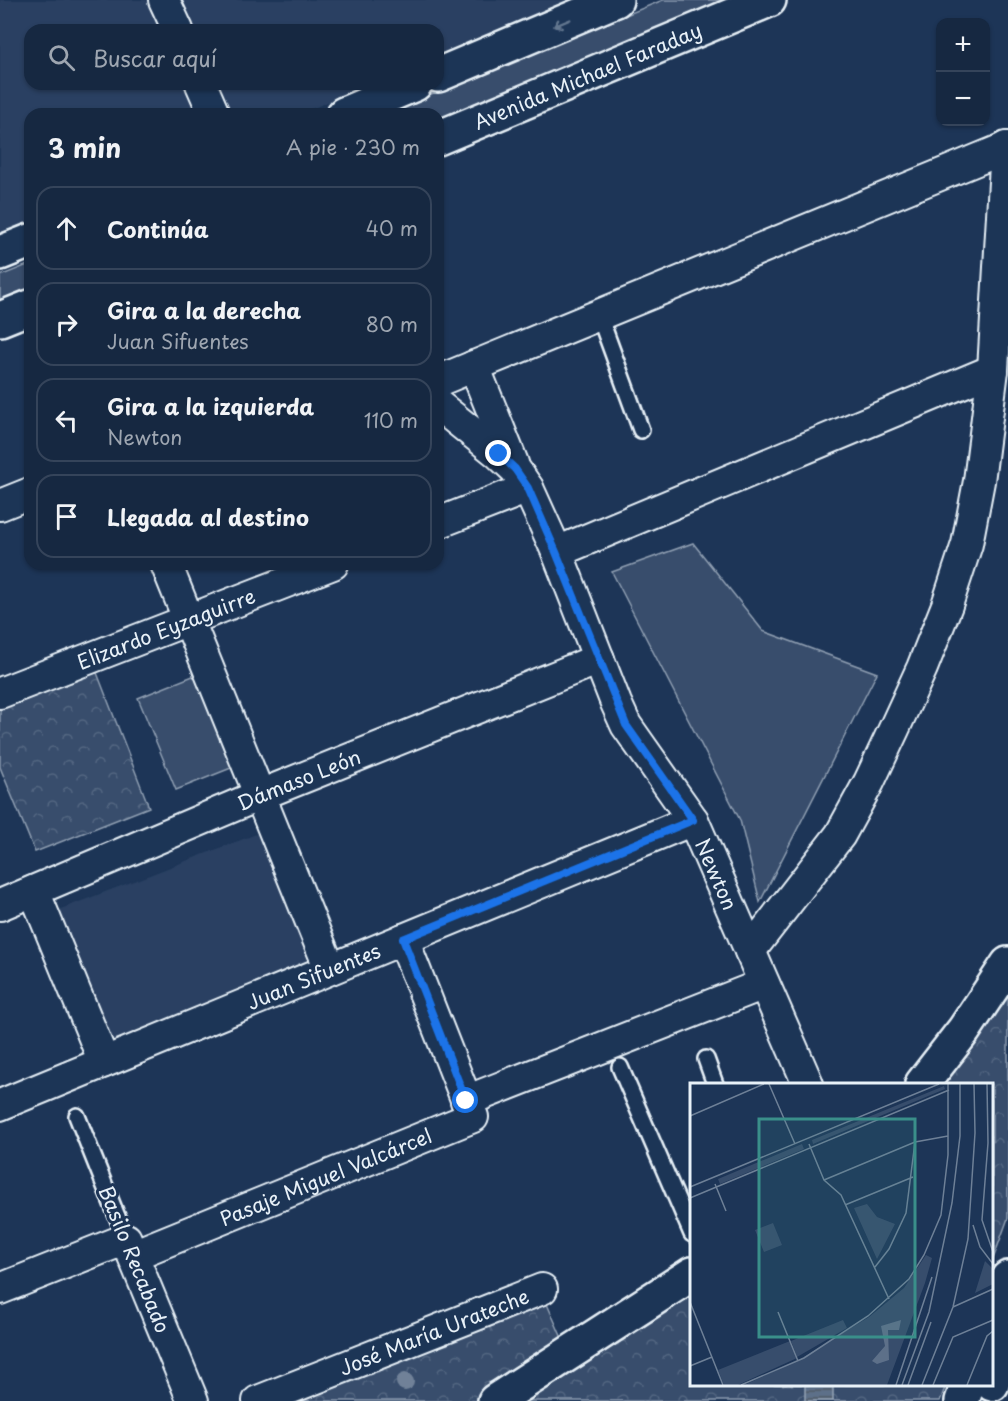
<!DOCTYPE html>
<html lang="es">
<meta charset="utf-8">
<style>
:root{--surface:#162841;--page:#23344c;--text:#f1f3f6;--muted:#9ea6b1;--line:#35445a}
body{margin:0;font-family:"Playpen Sans",sans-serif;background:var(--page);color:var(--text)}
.controls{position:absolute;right:18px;top:18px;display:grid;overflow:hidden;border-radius:12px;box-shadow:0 2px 4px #0004}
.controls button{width:54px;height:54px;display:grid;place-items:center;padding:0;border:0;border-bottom:2px solid var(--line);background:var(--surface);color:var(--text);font:30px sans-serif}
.stop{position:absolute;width:18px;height:18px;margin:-14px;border:4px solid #1a73e8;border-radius:50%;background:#fff}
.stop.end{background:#1a73e8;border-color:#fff;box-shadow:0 2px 6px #0008}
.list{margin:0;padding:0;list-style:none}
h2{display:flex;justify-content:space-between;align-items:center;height:78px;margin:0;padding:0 24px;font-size:26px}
h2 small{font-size:20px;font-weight:400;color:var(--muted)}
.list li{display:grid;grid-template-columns:39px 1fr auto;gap:18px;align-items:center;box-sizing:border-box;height:84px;margin:0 12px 12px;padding:0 12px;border:2px solid var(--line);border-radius:18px}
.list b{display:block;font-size:22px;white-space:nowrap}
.list p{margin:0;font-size:20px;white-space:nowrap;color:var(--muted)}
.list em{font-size:20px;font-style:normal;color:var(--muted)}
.icon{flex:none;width:33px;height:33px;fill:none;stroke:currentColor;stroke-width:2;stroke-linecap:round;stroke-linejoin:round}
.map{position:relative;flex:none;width:1008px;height:1401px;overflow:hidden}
.search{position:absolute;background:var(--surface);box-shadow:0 2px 4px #0004;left:24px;top:24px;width:420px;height:66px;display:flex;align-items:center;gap:15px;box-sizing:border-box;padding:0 21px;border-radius:18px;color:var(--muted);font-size:22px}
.panel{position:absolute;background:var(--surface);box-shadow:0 2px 4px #0004;left:24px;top:108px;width:420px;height:462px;border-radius:18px}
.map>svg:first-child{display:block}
</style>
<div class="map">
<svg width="1008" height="1401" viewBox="0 0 1008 1401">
<defs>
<pattern id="forest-crowns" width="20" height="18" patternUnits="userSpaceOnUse" patternTransform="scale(1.5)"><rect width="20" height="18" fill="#374d6c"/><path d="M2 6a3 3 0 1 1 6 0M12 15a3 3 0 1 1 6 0" fill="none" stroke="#546782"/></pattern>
<pattern id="water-rules" width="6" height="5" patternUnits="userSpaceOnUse" patternTransform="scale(1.5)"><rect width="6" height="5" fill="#5d7089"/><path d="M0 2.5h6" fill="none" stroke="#505a66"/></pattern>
</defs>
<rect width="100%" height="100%" fill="#1d3557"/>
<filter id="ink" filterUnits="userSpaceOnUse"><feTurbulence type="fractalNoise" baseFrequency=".0167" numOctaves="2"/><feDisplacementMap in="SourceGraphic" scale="12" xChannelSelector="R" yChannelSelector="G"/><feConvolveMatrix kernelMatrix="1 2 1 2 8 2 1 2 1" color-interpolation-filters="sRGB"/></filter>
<g filter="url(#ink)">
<path fill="#2a4162" d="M0 0H572L438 56V30H30V84H371L299 114H30V227L0 239Z
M264 831 318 965 113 1052 53 912Z"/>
<path fill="#374d6c" stroke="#909fb2" stroke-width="1.5" d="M663 0H736L438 125V114H382Z
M30 264V297L0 310V276Z
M693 543 763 631 877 673 760 902 740 820 612 572Z
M198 674 236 766 176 790 138 698Z"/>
<path fill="url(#forest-crowns)" stroke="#909fb2" stroke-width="1.5" d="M94 665 149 807 35 852 0 767V701Z
M1008 975V1218L992 1262V1084H936Z
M691 1284 692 1384 946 1385 940 1401H508Z
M543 1295 565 1345 478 1401H269Z"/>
<path fill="url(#water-rules)" stroke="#95a4b5" stroke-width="1.5" d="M805 1385H833V1401H805Z"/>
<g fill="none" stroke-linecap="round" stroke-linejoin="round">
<defs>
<path id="lane" d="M599 315 641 430
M706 1059 715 1084
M620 1067 692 1234
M77 1116 126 1239"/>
<g id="street">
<path d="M164 0 178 30"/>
<path d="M201 84 214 114"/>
<path d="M474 366 513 463"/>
<path d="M438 381 1008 147"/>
<path id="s1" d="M438 405 499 454 515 469 528 488 557 552 616 703 626 725 693 820 808 1084"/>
<path d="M0 505 30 493"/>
<path d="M438 523 528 488"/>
<path d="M557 552 993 370"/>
<path d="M166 564 330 969"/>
<path id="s2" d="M0 693 333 564"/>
<path d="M34 891 104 1062"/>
<path id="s3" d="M0 905 260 795 599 659"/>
<path d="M750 951 840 835 869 782 894 729 922 668 947 605 967 544 979 481 993 370 1006 147"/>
<path d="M466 1101 764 984"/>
<path id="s4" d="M0 1105 693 820"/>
<path id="s5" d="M133 1255 473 1117 403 939"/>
<path d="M0 1289 126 1239 193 1401"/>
<path id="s6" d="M258 1401 542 1289"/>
</g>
<g id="secondary">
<path d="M438 75 616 0"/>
<path d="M344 114 415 84"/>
<path id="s7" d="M438 138 769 0"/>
<path d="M0 253 30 241"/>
<path d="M0 319 30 307"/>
<path d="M922 1084 964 1030 1008 964"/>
<path d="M495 1401 692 1274"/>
</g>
<path id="highway" d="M992 1322 1008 1278
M992 1384 1008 1338
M962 1401 968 1384"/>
</defs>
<use href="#lane" stroke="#e8f1f8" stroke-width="20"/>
<use href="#street" stroke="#e8f1f8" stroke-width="34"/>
<use href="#secondary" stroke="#e8f1f8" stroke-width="38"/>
<use href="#highway" stroke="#e8f1f8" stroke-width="38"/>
<use href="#lane" stroke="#1d3557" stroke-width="15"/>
<use href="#street" stroke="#1d3557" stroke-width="30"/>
<use href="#secondary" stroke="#1d3557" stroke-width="33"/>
<use href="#highway" stroke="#1d3557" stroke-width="33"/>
</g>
<circle fill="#708198" cx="405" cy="1382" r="9"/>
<defs><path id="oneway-shaft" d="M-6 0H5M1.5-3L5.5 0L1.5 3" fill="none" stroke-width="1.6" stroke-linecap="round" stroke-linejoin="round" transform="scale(1.5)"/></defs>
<use stroke="#64778f" href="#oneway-shaft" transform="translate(562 23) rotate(157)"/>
</g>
<g fill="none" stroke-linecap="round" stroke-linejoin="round" filter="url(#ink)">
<path stroke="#1a73e8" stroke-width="8" d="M466 1101 403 939 693 820 626 725 556 552 528 488 515 469 499 454"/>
</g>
<g text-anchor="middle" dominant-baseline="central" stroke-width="6" stroke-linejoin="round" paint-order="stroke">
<g font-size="20" fill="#e8f1f8" stroke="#1d3557">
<text stroke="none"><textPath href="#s7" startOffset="162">Avenida Michael Faraday</textPath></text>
<text stroke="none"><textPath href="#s2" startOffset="178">Elizardo Eyzaguirre</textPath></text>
<text stroke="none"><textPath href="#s3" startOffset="324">Dámaso León</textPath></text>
<text stroke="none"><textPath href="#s1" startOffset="555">Newton</textPath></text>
<text stroke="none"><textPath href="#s4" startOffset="339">Juan Sifuentes</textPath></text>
<text stroke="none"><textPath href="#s5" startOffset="208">Pasaje Miguel Valcárcel</textPath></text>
<text transform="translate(135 1259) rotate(68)">Basilo Recabado</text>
<text stroke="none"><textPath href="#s6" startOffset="189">José María Urateche</textPath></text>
</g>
</g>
<g transform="translate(690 1083)">
<rect width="303" height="303" fill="#1d3557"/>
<path d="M254 3 255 6 123 61 122 57ZM112 61 114 66 30 101 28 96ZM177 121 187 134 205 141 187 176 164 125ZM295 178 303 186V201L285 210Z" fill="#374d6c"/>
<path d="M83 140 92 162 74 169 65 147ZM236 172 242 175 235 200 197 302H54L109 277 179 234 214 205ZM153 237 157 245 107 274 101 258ZM100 258 107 275 48 302H34L28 287Z" fill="#374d6c"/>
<path d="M211 237 209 247H198L199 277 187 281 182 278 195 263 191 243Z" fill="#5d7089"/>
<path fill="none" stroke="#6e8097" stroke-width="1.5" d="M79 1 105 61M297 1 298 60 292 137 303 169M0 33 74 1M119 61 134 97 151 112 199 216M134 97 225 59 258 53M25 101 36 128M0 104 249 1M0 115 259 7M155 122 223 94M283 142 290 164 303 181M185 184 199 166 216 130 225 59M0 219 33 302M263 224 303 206M88 229 108 278M0 283 22 274M51 302 114 275 178 233 219 196 234 172 251 132 258 72V1M206 302 242 194M212 302 239 229 262 120 270 53V1M218 302 241 239M232 302 263 224 278 156 285 50 284 1M243 302 263 254 303 237M277 302 297 253 303 248"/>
<path fill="#3a8f8a" fill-opacity="0.15" stroke="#3a8f8a" stroke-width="3" d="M69 36H225V254H69Z"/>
<rect width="303" height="303" fill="none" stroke="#e8f1f8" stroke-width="3"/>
</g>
</svg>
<div class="controls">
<button>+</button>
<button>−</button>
</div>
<div class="stop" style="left:466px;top:1101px"></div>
<div class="stop end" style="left:499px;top:454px"></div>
<div class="search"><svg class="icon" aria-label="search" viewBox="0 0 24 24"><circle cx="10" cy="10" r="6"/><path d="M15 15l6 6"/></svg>Buscar aquí</div>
<section class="panel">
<h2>3 min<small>A pie · 230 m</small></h2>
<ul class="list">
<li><svg class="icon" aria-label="ahead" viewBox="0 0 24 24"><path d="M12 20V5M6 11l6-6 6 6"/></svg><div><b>Continúa</b></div><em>40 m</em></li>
<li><svg class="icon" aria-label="right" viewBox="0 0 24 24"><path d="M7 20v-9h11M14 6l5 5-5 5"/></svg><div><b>Gira a la derecha</b><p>Juan Sifuentes</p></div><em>80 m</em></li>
<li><svg class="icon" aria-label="left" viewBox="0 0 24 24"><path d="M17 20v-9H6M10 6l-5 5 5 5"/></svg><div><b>Gira a la izquierda</b><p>Newton</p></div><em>110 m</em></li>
<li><svg class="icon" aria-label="arrive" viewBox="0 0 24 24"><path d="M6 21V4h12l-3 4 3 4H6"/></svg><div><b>Llegada al destino</b></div></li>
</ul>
</section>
</div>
